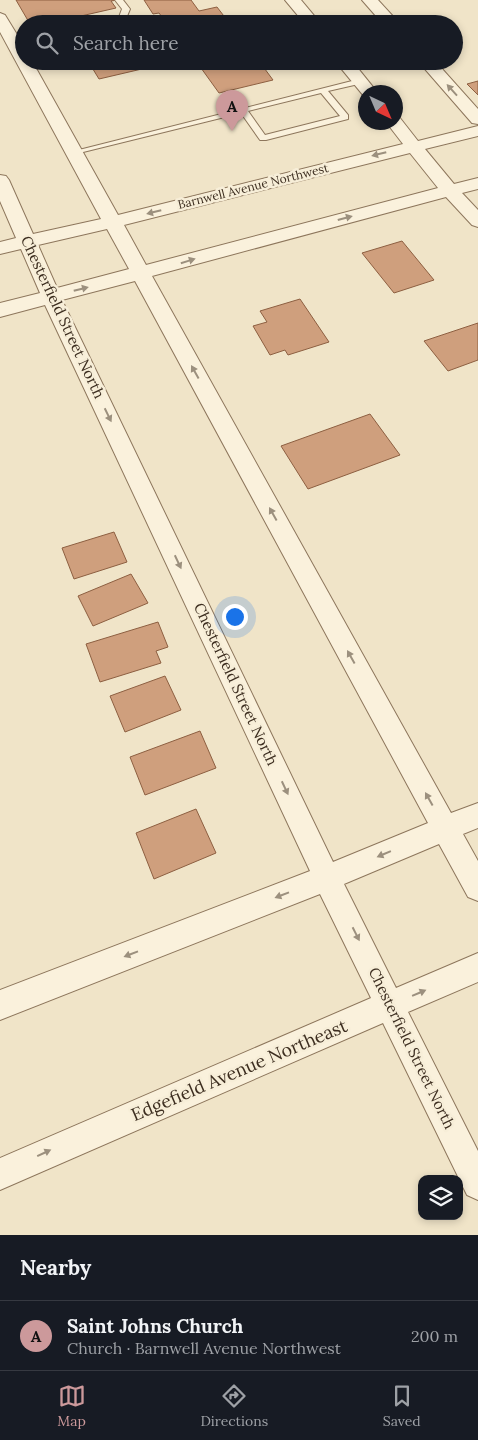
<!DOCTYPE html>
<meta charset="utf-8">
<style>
:root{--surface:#171b24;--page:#242831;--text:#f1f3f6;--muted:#9ea1a6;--line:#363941;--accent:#cc999b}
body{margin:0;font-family:Lora,serif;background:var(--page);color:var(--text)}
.controls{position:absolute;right:15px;bottom:15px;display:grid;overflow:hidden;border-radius:10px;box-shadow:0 2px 8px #0003}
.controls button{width:45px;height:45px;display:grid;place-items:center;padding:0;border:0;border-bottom:1px solid var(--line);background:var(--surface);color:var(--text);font:25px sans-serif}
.compass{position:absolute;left:358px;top:85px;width:45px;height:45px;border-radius:50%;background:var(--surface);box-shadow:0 2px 8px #0003;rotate:136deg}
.you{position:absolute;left:234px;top:616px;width:18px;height:18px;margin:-12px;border:4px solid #fff;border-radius:50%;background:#1a73e8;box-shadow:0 0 0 8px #1a73e833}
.badge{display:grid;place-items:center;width:32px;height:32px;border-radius:50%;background:var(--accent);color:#111;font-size:16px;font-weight:700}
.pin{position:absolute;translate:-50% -41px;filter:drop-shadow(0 1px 2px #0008)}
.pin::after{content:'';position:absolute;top:26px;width:18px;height:15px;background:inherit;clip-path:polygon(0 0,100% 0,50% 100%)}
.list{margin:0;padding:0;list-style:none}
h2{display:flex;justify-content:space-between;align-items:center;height:65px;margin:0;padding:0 20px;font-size:21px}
h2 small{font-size:16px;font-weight:400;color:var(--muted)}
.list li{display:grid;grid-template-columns:32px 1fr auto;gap:15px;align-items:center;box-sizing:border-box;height:70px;padding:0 20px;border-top:1px solid var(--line)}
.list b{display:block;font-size:19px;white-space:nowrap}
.list p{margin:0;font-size:16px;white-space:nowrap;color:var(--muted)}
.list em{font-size:16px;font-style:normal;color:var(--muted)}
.icon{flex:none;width:28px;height:28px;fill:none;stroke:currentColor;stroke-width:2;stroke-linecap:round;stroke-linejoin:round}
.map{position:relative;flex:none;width:478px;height:1235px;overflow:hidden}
.search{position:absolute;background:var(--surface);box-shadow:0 2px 8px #0003;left:15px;right:15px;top:15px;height:55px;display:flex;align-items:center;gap:12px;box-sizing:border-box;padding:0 18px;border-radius:28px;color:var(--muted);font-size:19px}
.sheet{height:135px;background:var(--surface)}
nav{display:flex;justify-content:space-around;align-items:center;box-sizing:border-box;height:70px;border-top:1px solid var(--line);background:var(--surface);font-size:14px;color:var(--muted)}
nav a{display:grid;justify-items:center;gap:2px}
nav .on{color:var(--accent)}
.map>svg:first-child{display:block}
</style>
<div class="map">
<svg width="478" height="1235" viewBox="0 0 478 1235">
<rect width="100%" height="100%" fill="#f0e4c8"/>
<path fill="#cf9f7d" stroke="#8d5f41" d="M16 0H118L111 1 116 8 46 24H30Z
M144 0H191L199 11 217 7 230 24H155L165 21 159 13 153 14Z
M88 61H176L99 79Z
M196 61H259L273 80 219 93Z
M478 81V95L467 84Z
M402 241 434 280 394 293 362 253Z
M300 299 329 342 288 355 285 350 270 355 253 326 267 322 260 311Z
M478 323V360L448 371 424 341Z
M370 414 400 455 308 489 281 446Z
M114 532 127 562 74 579 62 548Z
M131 574 148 603 93 626 78 596Z
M158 622 168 647 156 651 161 663 100 682 86 644Z
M165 676 181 710 125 732 110 696Z
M200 731 216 768 145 795 130 757Z
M196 809 216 853 154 879 136 833Z"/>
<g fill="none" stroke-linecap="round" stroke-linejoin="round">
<defs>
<path id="lane" d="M115 0H123L130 9 125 21 110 24H95L119 17 122 9Z
M360 79 364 81 363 83 328 91 348 115V119L266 140H260L241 113 75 154 71 152ZM321 93 340 116 265 135 248 111Z"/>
<path id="street" d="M285 0H301L321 24H305Z
M362 0H378L400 24H383Z
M0 13 5 15 24 46V61H32L118 215 403 144 386 122H396V117L400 118 418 141 478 126V136L425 149 454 184 478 178V189L462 193 478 210V227L472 225 446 197 152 276 451 813 478 803V828L463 834 478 861V901L468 897 439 844 344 884 396 988 478 953V982L408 1012 478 1151V1200L467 1195 383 1023 0 1190V1158L371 998 320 894 0 1020V990L310 871 45 305 0 317V303L40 293 21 249 0 254V242L16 238 0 201V175L6 176 9 180 33 234 101 219 0 32ZM410 153 438 188 146 265 124 225ZM107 229 129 269 57 288 38 245ZM135 281 428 823 333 862 62 300Z
M335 61H352L377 92H366V96L363 95Z
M418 61H435L478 109V124L472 123Z"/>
</defs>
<use href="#lane" stroke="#8d765c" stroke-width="2"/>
<use href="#street" stroke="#8d765c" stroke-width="2"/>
<use href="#lane" fill="#faf1dc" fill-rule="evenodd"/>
<use href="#street" fill="#faf1dc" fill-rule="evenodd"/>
</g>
<defs><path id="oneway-solid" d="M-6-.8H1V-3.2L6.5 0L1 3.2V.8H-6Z" transform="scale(1.25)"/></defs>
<g fill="#9c907e">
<use href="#oneway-solid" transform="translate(452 90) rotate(-132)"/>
<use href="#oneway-solid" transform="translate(379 154) rotate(166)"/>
<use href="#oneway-solid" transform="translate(154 212) rotate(166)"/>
<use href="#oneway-solid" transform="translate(345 218) rotate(-15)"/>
<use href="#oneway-solid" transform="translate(188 261) rotate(-17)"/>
<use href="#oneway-solid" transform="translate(81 289) rotate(-14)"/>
<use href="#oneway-solid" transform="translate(195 372) rotate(-119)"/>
<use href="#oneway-solid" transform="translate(108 415) rotate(64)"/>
<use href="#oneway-solid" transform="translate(273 514) rotate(-119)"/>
<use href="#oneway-solid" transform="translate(178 562) rotate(65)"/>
<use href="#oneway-solid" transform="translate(351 657) rotate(-119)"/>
<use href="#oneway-solid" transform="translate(285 788) rotate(65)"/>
<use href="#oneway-solid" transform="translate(429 799) rotate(-119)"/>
<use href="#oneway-solid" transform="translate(384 854) rotate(157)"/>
<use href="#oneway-solid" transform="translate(282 895) rotate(159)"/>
<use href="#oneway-solid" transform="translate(356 934) rotate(63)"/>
<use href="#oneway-solid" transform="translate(131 954) rotate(159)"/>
<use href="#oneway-solid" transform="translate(419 993) rotate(-23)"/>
<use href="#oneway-solid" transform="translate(44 1153) rotate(-25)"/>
</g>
<g text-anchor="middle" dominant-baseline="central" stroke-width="5" stroke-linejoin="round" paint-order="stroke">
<g font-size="12" fill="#3d2e20" stroke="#f7eed8">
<text transform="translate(253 186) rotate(-14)">Barnwell Avenue Northwest</text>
</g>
<g font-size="15" fill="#3d2e20" stroke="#f7eed8">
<text transform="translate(63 317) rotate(65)">Chesterfield Street North</text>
<text transform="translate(236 684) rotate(65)">Chesterfield Street North</text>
<text transform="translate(412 1048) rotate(64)">Chesterfield Street North</text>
</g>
<g font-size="18" fill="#3d2e20" stroke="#f7eed8">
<text transform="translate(239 1070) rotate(-23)">Edgefield Avenue Northeast</text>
</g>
</g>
</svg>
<div class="controls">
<button><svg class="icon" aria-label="layers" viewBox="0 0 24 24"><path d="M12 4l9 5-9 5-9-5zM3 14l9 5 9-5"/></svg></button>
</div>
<svg class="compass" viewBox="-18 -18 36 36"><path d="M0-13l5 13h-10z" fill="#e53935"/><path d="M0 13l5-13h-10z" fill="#9ea1a6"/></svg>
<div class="you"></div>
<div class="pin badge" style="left:232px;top:131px">A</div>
<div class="search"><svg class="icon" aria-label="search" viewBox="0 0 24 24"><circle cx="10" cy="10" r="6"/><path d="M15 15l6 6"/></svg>Search here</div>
</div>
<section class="sheet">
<h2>Nearby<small></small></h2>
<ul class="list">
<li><span class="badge">A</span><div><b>Saint Johns Church</b><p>Church · Barnwell Avenue Northwest</p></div><em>200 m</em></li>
</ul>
</section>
<nav>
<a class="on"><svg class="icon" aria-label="map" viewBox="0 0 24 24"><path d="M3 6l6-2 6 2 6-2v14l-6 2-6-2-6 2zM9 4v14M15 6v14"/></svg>Map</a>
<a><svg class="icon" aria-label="directions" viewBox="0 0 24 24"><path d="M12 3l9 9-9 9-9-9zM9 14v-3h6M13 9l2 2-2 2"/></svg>Directions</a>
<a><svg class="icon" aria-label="saved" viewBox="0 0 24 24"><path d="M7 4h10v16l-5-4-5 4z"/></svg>Saved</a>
</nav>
